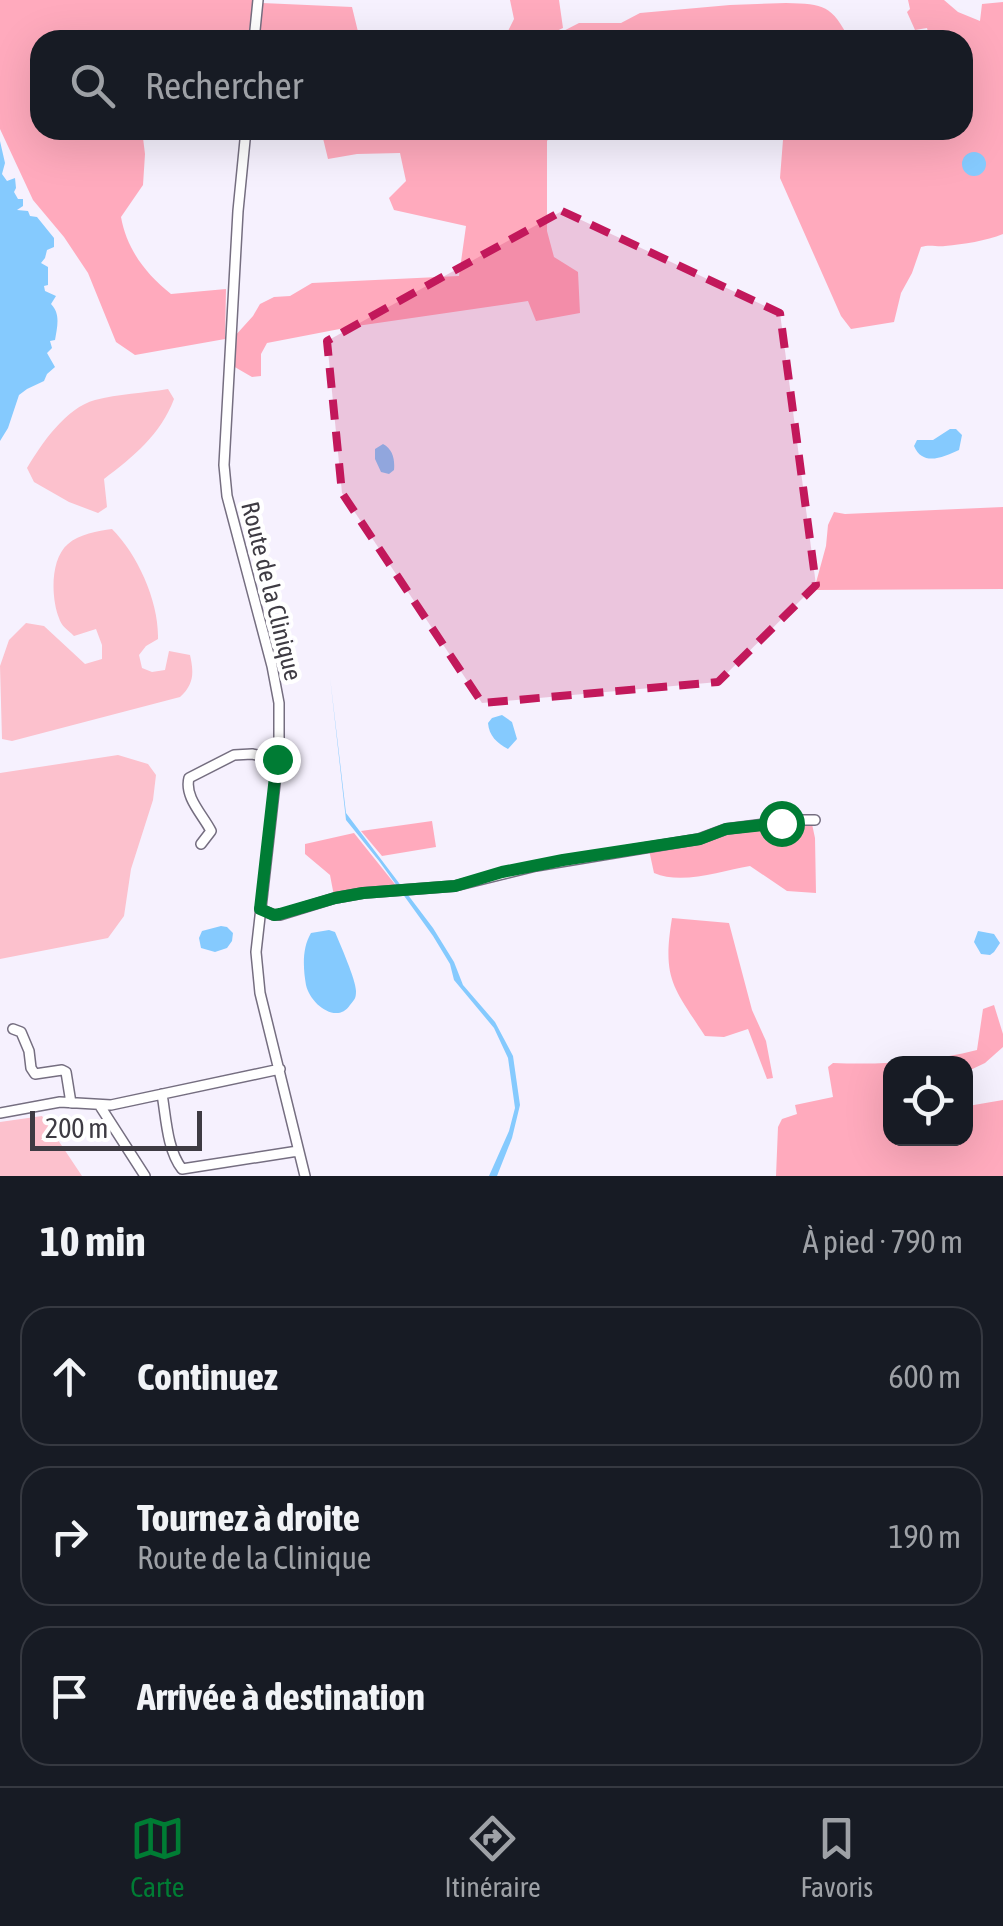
<!DOCTYPE html>
<html lang="fr">
<meta charset="utf-8">
<style>
:root{--surface:#171b24;--page:#242831;--text:#f1f3f6;--muted:#9ea1a6;--line:#363941;--accent:#007c34}
body{margin:0;font-family:"Asap Condensed",sans-serif;background:var(--page);color:var(--text)}
.controls{position:absolute;right:30px;bottom:30px;display:grid;overflow:hidden;border-radius:20px;box-shadow:0 10px 40px #0002}
.controls button{width:90px;height:90px;display:grid;place-items:center;padding:0;border:0;border-bottom:2px solid var(--line);background:var(--surface);color:var(--text);font:50px sans-serif}
.scale{position:absolute;left:30px;bottom:25px;width:172px;box-sizing:border-box;padding-left:10px;border:5px solid #3e3b43;border-top:0;font-size:28px;line-height:35px;white-space:nowrap;color:#3e3b43;-webkit-text-stroke:8px #fff;paint-order:stroke}
.stop{position:absolute;width:30px;height:30px;margin:-22px;border:8px solid #007c34;border-radius:50%;background:#fff}
.stop.end{background:#007c34;border-color:#fff;box-shadow:0 2px 10px #0008}
.list{margin:0;padding:0;list-style:none}
h2{display:flex;justify-content:space-between;align-items:center;height:130px;margin:0;padding:0 40px;font-size:42px}
h2 small{font-size:32px;font-weight:400;color:var(--muted)}
.list li{display:grid;grid-template-columns:65px 1fr auto;gap:30px;align-items:center;box-sizing:border-box;height:140px;margin:0 20px 20px;padding:0 20px;border:2px solid var(--line);border-radius:30px}
.list b{display:block;font-size:38px;white-space:nowrap}
.list p{margin:0;font-size:32px;white-space:nowrap;color:var(--muted)}
.list em{font-size:32px;font-style:normal;color:var(--muted)}
.icon{flex:none;width:55px;height:55px;fill:none;stroke:currentColor;stroke-width:2;stroke-linecap:round;stroke-linejoin:round}
.map{position:relative;flex:none;width:1003px;height:1176px;overflow:hidden}
.search{position:absolute;background:var(--surface);box-shadow:0 10px 40px #0002;left:30px;right:30px;top:30px;height:110px;display:flex;align-items:center;gap:25px;box-sizing:border-box;padding:0 35px;border-radius:30px;color:var(--muted);font-size:38px}
.sheet{height:610px;background:var(--surface)}
nav{display:flex;justify-content:space-around;align-items:center;box-sizing:border-box;height:140px;border-top:2px solid var(--line);background:var(--surface);font-size:28px;color:var(--muted)}
nav a{display:grid;justify-items:center;gap:5px}
nav .on{color:var(--accent)}
.map>svg:first-child{display:block}
</style>
<div class="map">
<svg width="1003" height="1176" viewBox="0 0 1003 1176">
<rect width="100%" height="100%" fill="#f6f1fe"/>
<path fill="#fcc1cd" d="M168 389 174 399C161 434 133 457 104 479L107 507 98 513 69 502 34 482 27 468C42 443 66 408 95 400 118 394 144 393 168 389Z
M112 529C138 555 159 602 158 639L146 646 139 655 142 668 152 672 165 670 169 651 190 655C194 673 194 684 180 697L12 741 2 739 0 666 9 640 26 623 44 626 85 664 102 659V645L96 629 74 636C68 630 61 626 59 618 51 598 50 559 68 544 79 534 98 531 112 529Z
M118 755 148 764 156 775 153 800 131 869 124 916 108 938 0 959V773Z
M42 1116 82 1176H0V1122Z"/>
<path fill="#ffaabd" d="M0 0H253L250 40H40V130H142L145 154 143 185 121 217C127 250 146 274 171 294L226 289 225 339 135 355 116 342 88 273 64 237 33 200 0 129Z
M510 0H559L563 28 537 40H510L507 33 514 19Z
M908 0H944L958 12 980 21 982 4 1003 2V234C986 241 964 244 945 246 936 247 930 244 921 247L912 273 901 293 894 322 851 329 841 316 780 178 783 140 813 130H963V40H930L927 28 915 30 907 12 910 9Z
M262 3 352 7 360 40H258Z
M786 3C825 4 831 5 850 40H546L579 23H621L640 13 730 5Z
M321 130H554L547 141V231L554 257 578 272 580 313 536 321 528 301 350 327 267 343 261 354V376L252 377 233 366 234 337 253 316 260 304 274 297 290 296 312 283 459 276 466 226 394 210 389 198 406 181 400 153 357 154 328 159Z
M1003 507V589L814 590 826 546 828 525 834 512 845 514Z
M432 821 436 847 382 856 361 831Z
M800 822 812 824 815 838 816 893 787 891 750 866C721 871 682 885 654 873L649 850 725 833Z
M354 833 398 888 334 896 330 875 305 854V844Z
M672 918 729 923 752 1010 766 1041 773 1078 767 1079 748 1029 724 1037 705 1036C673 987 662 979 672 918Z
M994 1005 1003 1034V1047L985 1063 966 1072V1064H890V1138H966V1096L968 1106 1003 1100V1176H776L778 1127 782 1119 797 1114 795 1105 833 1097 828 1067 833 1063C882 1065 929 1062 977 1050L983 1009Z"/>
<path fill="#85cafe" d="M0 141 5 163 2 174 7 181 15 178 16 188 14 192 18 199H23V206L17 210 28 211 30 216 37 217 54 238V247L47 250 45 258 41 263 48 267V285L44 286 45 291 56 296 51 304C61 314 57 327 55 340L50 341 52 348 47 353 55 367 47 374 44 381 27 389 19 395 8 428 0 441Z
M962 164a12 12 0 1 1 24 0a12 12 0 1 1-24 0Z
M950 429H956L962 435 959 450C943 457 923 467 914 446L917 440H933Z
M383 444C393 449 395 460 394 470L389 474 381 472 375 459V449Z
M330 677 346 813 433 928 454 962 463 985 495 1022 513 1056 520 1105 512 1138 497 1176H489L509 1131 515 1108 508 1058 494 1028 454 980 450 964 433 936 379 861 346 820Z
M502 715 512 722 517 739 508 749C497 743 489 736 488 723L492 718Z
M221 926 227 927 233 933 232 941 227 948 215 952 201 948 199 938 202 931Z
M329 930 335 932C340 944 356 980 356 991 356 998 355 999 350 1005 337 1025 310 1004 306 985 303 968 302 948 311 933Z
M978 931 994 934 1000 943 994 952 990 955 981 954 974 942Z"/>
<g fill="none" stroke-linecap="round" stroke-linejoin="round">
<defs>
<path id="minor" d="M254 40 258 0
M246 130 238 211 224 465 227 496 272 666 279 703V748L256 952 260 993 305 1176
M201 844 211 831C203 815 184 797 189 778L234 755 252 754 277 759
M260 909 274 915H280L335 898 363 893 455 886 536 866 699 839 726 829 796 820H815
M13 1029 21 1032 29 1051 31 1068 35 1074 62 1070 66 1072 71 1103
M162 1094C166 1117 167 1150 182 1169L298 1151
M100 1106 145 1176
M0 1113 60 1102 111 1105 280 1069"/>
</defs>
<use href="#minor" stroke="#756e80" stroke-width="12"/>
<use href="#minor" stroke="#fff" stroke-width="9"/>
</g>
<g fill="none" stroke-linecap="round" stroke-linejoin="round">
<path stroke="#007c34" stroke-width="12" d="M277 759 260 909 274 915 280 914 335 898 363 893 455 886 502 872 563 860 700 839 726 829 781 823"/>
</g>
<path fill="#c2185b" fill-opacity="0.2" stroke="#c2185b" stroke-width="8" stroke-dasharray="20 12" stroke-linejoin="round" d="M562 211 780 313 816 585 718 682 482 703 342 493 327 341Z"/>
<g text-anchor="middle" dominant-baseline="central" stroke-width="9" stroke-linejoin="round" paint-order="stroke">
<g font-size="25" fill="#3e3b43" stroke="#fff">
<text transform="translate(272 591) rotate(76)">Route de la Clinique</text>
</g>
</g>
</svg>
<div class="controls">
<button><svg class="icon" aria-label="locate" viewBox="0 0 24 24"><circle cx="12" cy="12" r="6"/><path d="M12 2v4M12 18v4M2 12h4M18 12h4"/></svg></button>
</div>
<div class="scale">200 m</div>
<div class="stop" style="left:781px;top:823px"></div>
<div class="stop end" style="left:277px;top:759px"></div>
<div class="search"><svg class="icon" aria-label="search" viewBox="0 0 24 24"><circle cx="10" cy="10" r="6"/><path d="M15 15l6 6"/></svg>Rechercher</div>
</div>
<section class="sheet">
<h2>10 min<small>À pied · 790 m</small></h2>
<ul class="list">
<li><svg class="icon" aria-label="ahead" viewBox="0 0 24 24"><path d="M12 20V5M6 11l6-6 6 6"/></svg><div><b>Continuez</b></div><em>600 m</em></li>
<li><svg class="icon" aria-label="right" viewBox="0 0 24 24"><path d="M7 20v-9h11M14 6l5 5-5 5"/></svg><div><b>Tournez à droite</b><p>Route de la Clinique</p></div><em>190 m</em></li>
<li><svg class="icon" aria-label="arrive" viewBox="0 0 24 24"><path d="M6 21V4h12l-3 4 3 4H6"/></svg><div><b>Arrivée à destination</b></div></li>
</ul>
</section>
<nav>
<a class="on"><svg class="icon" aria-label="map" viewBox="0 0 24 24"><path d="M3 6l6-2 6 2 6-2v14l-6 2-6-2-6 2zM9 4v14M15 6v14"/></svg>Carte</a>
<a><svg class="icon" aria-label="directions" viewBox="0 0 24 24"><path d="M12 3l9 9-9 9-9-9zM9 14v-3h6M13 9l2 2-2 2"/></svg>Itinéraire</a>
<a><svg class="icon" aria-label="saved" viewBox="0 0 24 24"><path d="M7 4h10v16l-5-4-5 4z"/></svg>Favoris</a>
</nav>
